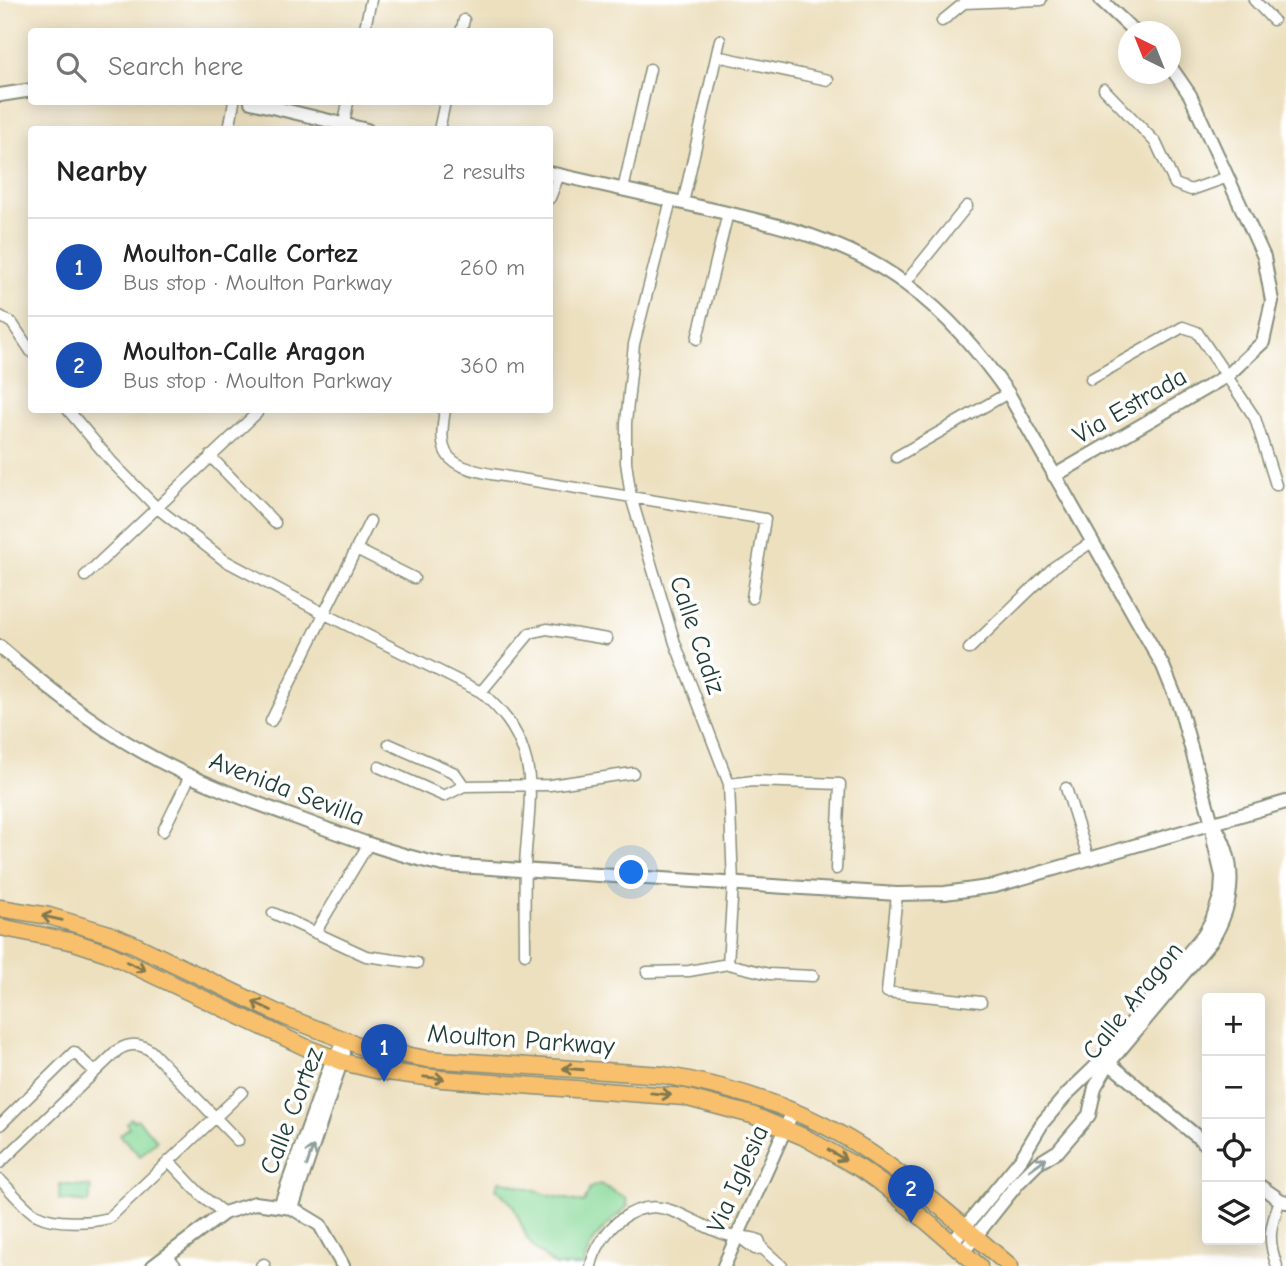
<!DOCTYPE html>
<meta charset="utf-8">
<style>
:root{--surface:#fff;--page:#f2f2f2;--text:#222;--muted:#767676;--line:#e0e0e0;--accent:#111827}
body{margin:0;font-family:"Comic Neue",sans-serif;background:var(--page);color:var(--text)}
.controls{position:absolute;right:21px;bottom:21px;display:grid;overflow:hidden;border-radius:7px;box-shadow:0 4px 18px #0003}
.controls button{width:63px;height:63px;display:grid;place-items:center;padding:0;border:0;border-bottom:2px solid var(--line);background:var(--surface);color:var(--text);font:35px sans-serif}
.compass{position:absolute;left:1118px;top:21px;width:63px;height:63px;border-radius:50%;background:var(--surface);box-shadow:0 4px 18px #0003;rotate:317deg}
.you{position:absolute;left:632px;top:873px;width:24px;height:24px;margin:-18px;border:5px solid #fff;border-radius:50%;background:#1a73e8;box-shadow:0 0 0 10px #1a73e833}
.badge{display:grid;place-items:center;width:46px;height:46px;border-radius:50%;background:var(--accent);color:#fff;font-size:23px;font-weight:700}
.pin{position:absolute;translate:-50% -58px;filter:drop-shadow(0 2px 4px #0008)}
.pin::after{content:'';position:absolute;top:37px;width:24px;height:21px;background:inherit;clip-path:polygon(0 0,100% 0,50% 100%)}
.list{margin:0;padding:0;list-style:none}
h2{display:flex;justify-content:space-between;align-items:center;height:91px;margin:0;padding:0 28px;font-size:30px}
h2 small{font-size:23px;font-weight:400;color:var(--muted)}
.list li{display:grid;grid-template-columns:46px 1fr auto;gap:21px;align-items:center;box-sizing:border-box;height:98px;padding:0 28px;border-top:2px solid var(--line)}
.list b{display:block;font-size:26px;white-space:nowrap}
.list p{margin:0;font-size:23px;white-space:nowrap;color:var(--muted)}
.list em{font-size:23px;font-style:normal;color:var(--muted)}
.icon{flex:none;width:38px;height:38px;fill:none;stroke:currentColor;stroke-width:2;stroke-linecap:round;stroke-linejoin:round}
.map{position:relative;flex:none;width:1286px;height:1266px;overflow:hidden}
.search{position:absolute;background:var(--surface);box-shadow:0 4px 18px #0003;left:28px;top:28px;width:525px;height:77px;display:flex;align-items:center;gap:18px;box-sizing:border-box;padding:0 24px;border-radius:7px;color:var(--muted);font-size:26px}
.panel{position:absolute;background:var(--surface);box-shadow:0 4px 18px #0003;left:28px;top:126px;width:525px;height:287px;border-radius:7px}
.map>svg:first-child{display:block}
</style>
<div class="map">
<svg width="1286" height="1266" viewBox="0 0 1286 1266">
<rect width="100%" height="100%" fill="#fff"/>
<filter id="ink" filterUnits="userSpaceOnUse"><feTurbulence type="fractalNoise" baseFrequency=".0143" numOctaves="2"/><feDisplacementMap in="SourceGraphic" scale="14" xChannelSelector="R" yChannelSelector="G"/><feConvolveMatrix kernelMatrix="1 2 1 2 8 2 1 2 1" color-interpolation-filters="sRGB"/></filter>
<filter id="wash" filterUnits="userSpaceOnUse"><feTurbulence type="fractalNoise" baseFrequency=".00686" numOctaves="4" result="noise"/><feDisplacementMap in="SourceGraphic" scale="28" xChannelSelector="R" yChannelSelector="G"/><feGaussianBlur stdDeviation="1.57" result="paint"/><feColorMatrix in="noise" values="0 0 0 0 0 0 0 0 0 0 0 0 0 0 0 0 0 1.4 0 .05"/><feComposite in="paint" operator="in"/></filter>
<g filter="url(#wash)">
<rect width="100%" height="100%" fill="#ede0bf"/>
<path fill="#88d999" stroke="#548b66" stroke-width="2" d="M131 1118 134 1121 137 1119 157 1140 140 1156 120 1135 129 1127 126 1123Z
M500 1180 548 1195 584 1203 590 1188 600 1184 626 1198 628 1206C610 1222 587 1240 584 1266H556L535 1249 527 1238 513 1205 496 1188Z
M60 1184 91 1187 89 1203 59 1200Z"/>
</g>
<g filter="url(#ink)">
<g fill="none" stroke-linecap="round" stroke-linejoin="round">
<defs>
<path id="minor" d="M1254 0 1273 20
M942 21 964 3 1041 0
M364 32 371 0
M461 32 464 20
M717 56 828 80
M1104 89 1156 143 1175 184 1191 190 1228 177
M344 124 348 102
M229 130 234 102
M439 130 445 102
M623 190 650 69
M550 198 559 175
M671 200 634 344 626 423V462L631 497 675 643 729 784 733 884 728 964
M683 203 720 40
M905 283 967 206
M0 316 12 323 32 353
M697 339 728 213
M1091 379 1183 327 1197 332 1255 418 1276 485
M68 410 111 461 156 507 224 560 323 613 481 692C501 710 516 727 524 753 536 788 526 832 525 867 524 896 525 925 525 954
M445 410C437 456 446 465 491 474L765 519 752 598
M210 456 275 523
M896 457 1008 393
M356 549 414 578
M85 576 257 413
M969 649 1054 567 1092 542
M481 692 530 633 547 629 607 639
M271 721 370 521
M389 744 455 773 464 786
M379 767 444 796 464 786 550 785 633 773
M729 784 753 781 840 784 836 869
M1066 788 1089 860
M163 831 190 776
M897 894 887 992 981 1002
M273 913 366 956 417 963
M315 933 368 845
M647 972 689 971 728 964 769 974 813 976
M0 1125 74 1052 95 1072
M169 1161 202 1196 224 1213
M0 1163 118 1050C129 1043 140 1043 151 1051L238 1141
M0 1180C10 1189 26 1210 37 1215 54 1224 91 1223 109 1218L242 1092
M738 1236 755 1249 762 1248
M168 1256 176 1266
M261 1266 264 1264
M591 1266C594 1250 607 1230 620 1220 661 1189 687 1223 727 1235 738 1238 748 1235 759 1240L762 1248 782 1266
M1277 1266C1267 1239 1270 1227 1280 1200"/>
<path id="tertiary" d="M1101 0 1135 32
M0 95 32 90
M251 102 367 130
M550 173C601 185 653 196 705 208 776 224 848 240 907 285 948 315 979 352 1008 393L1163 666 1180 708 1212 823 1214 842 1222 876 1221 894 1212 920 1204 934 1095 1067 1068 1093 1043 1122 1021 1159 952 1243
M1054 476 1228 375 1263 342 1272 301 1264 257 1190 95 1170 66
M0 647C44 685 90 722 141 751 190 779 244 799 297 818 345 836 393 854 443 865L897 894 945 893 995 886 1286 802
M1103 1058 1207 1145
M1260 1186 1280 1200 1286 1202
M280 1206 333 1058 346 1042
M292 1208 344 1053
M963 1252 1018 1183 1037 1164 1058 1151 1089 1115 1095 1087 1109 1063 1212 940C1235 902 1238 861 1213 823
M153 1266 224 1213 255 1203 292 1208 320 1225 343 1266
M724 1266 793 1111"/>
<path id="primary" d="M0 908 49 916 106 933 133 944 286 1017 363 1047 427 1059 663 1075C734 1087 802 1108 863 1148 915 1182 962 1226 1010 1266
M0 927 74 942 107 953 305 1047 343 1062 380 1071 441 1079 684 1097 752 1115 804 1137 861 1169 885 1186 979 1266"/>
</defs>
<use href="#minor" stroke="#868e7a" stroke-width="13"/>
<use href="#tertiary" stroke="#868e7a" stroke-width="16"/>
<use href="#primary" stroke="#868e7a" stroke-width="19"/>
<use href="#minor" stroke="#fff" stroke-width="10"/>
<use href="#tertiary" stroke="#fff" stroke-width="12"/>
<use href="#primary" stroke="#f8bf6c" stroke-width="16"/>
</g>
<defs><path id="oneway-shaft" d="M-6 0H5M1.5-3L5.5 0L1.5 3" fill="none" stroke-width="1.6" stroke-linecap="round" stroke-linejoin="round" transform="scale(1.75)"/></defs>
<g stroke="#81784d">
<use href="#oneway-shaft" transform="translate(52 918) rotate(-167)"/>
<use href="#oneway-shaft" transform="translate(136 966) rotate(24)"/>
<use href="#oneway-shaft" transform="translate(262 1006) rotate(-154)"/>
<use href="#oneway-shaft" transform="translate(573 1069) rotate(-176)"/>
<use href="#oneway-shaft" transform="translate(434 1078) rotate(6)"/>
<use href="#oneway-shaft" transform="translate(661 1094) rotate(6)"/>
<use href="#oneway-shaft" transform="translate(837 1155) rotate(31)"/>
</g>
<g stroke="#8f9e9a">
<use href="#oneway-shaft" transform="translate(310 1156) rotate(-71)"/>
<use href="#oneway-shaft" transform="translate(1038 1164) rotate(-36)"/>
</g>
</g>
<g text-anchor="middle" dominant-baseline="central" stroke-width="7" stroke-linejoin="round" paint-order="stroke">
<g font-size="26" fill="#1f3d34" stroke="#fff">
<text transform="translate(1130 406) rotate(-30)">Via Estrada</text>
<text transform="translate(697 635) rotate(71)">Calle Cadiz</text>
<text transform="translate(287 789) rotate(21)">Avenida Sevilla</text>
<text transform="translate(1133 1001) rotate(-51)">Calle Aragon</text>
<text transform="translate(521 1040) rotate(4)">Moulton Parkway</text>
<text transform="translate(292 1111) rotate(-69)">Calle Cortez</text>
<text transform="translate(738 1179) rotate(-66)">Via Iglesia</text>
</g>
</g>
</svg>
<div class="controls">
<button>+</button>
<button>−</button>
<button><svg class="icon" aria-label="locate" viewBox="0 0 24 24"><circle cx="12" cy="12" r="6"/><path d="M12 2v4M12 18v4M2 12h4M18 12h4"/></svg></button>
<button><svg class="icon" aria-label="layers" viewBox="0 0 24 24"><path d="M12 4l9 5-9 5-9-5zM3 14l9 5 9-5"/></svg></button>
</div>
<svg class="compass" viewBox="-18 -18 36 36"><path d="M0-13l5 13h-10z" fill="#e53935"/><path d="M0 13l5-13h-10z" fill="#767676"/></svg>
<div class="you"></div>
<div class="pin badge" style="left:384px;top:1082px;background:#1a4fb4">1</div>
<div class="pin badge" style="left:911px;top:1223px;background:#1a4fb4">2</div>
<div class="search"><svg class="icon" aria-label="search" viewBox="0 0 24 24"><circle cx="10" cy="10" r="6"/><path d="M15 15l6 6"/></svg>Search here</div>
<section class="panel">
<h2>Nearby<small>2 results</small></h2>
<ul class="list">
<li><span class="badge" style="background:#1a4fb4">1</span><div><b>Moulton-Calle Cortez</b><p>Bus stop · Moulton Parkway</p></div><em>260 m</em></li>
<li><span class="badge" style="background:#1a4fb4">2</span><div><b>Moulton-Calle Aragon</b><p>Bus stop · Moulton Parkway</p></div><em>360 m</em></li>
</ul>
</section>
</div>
